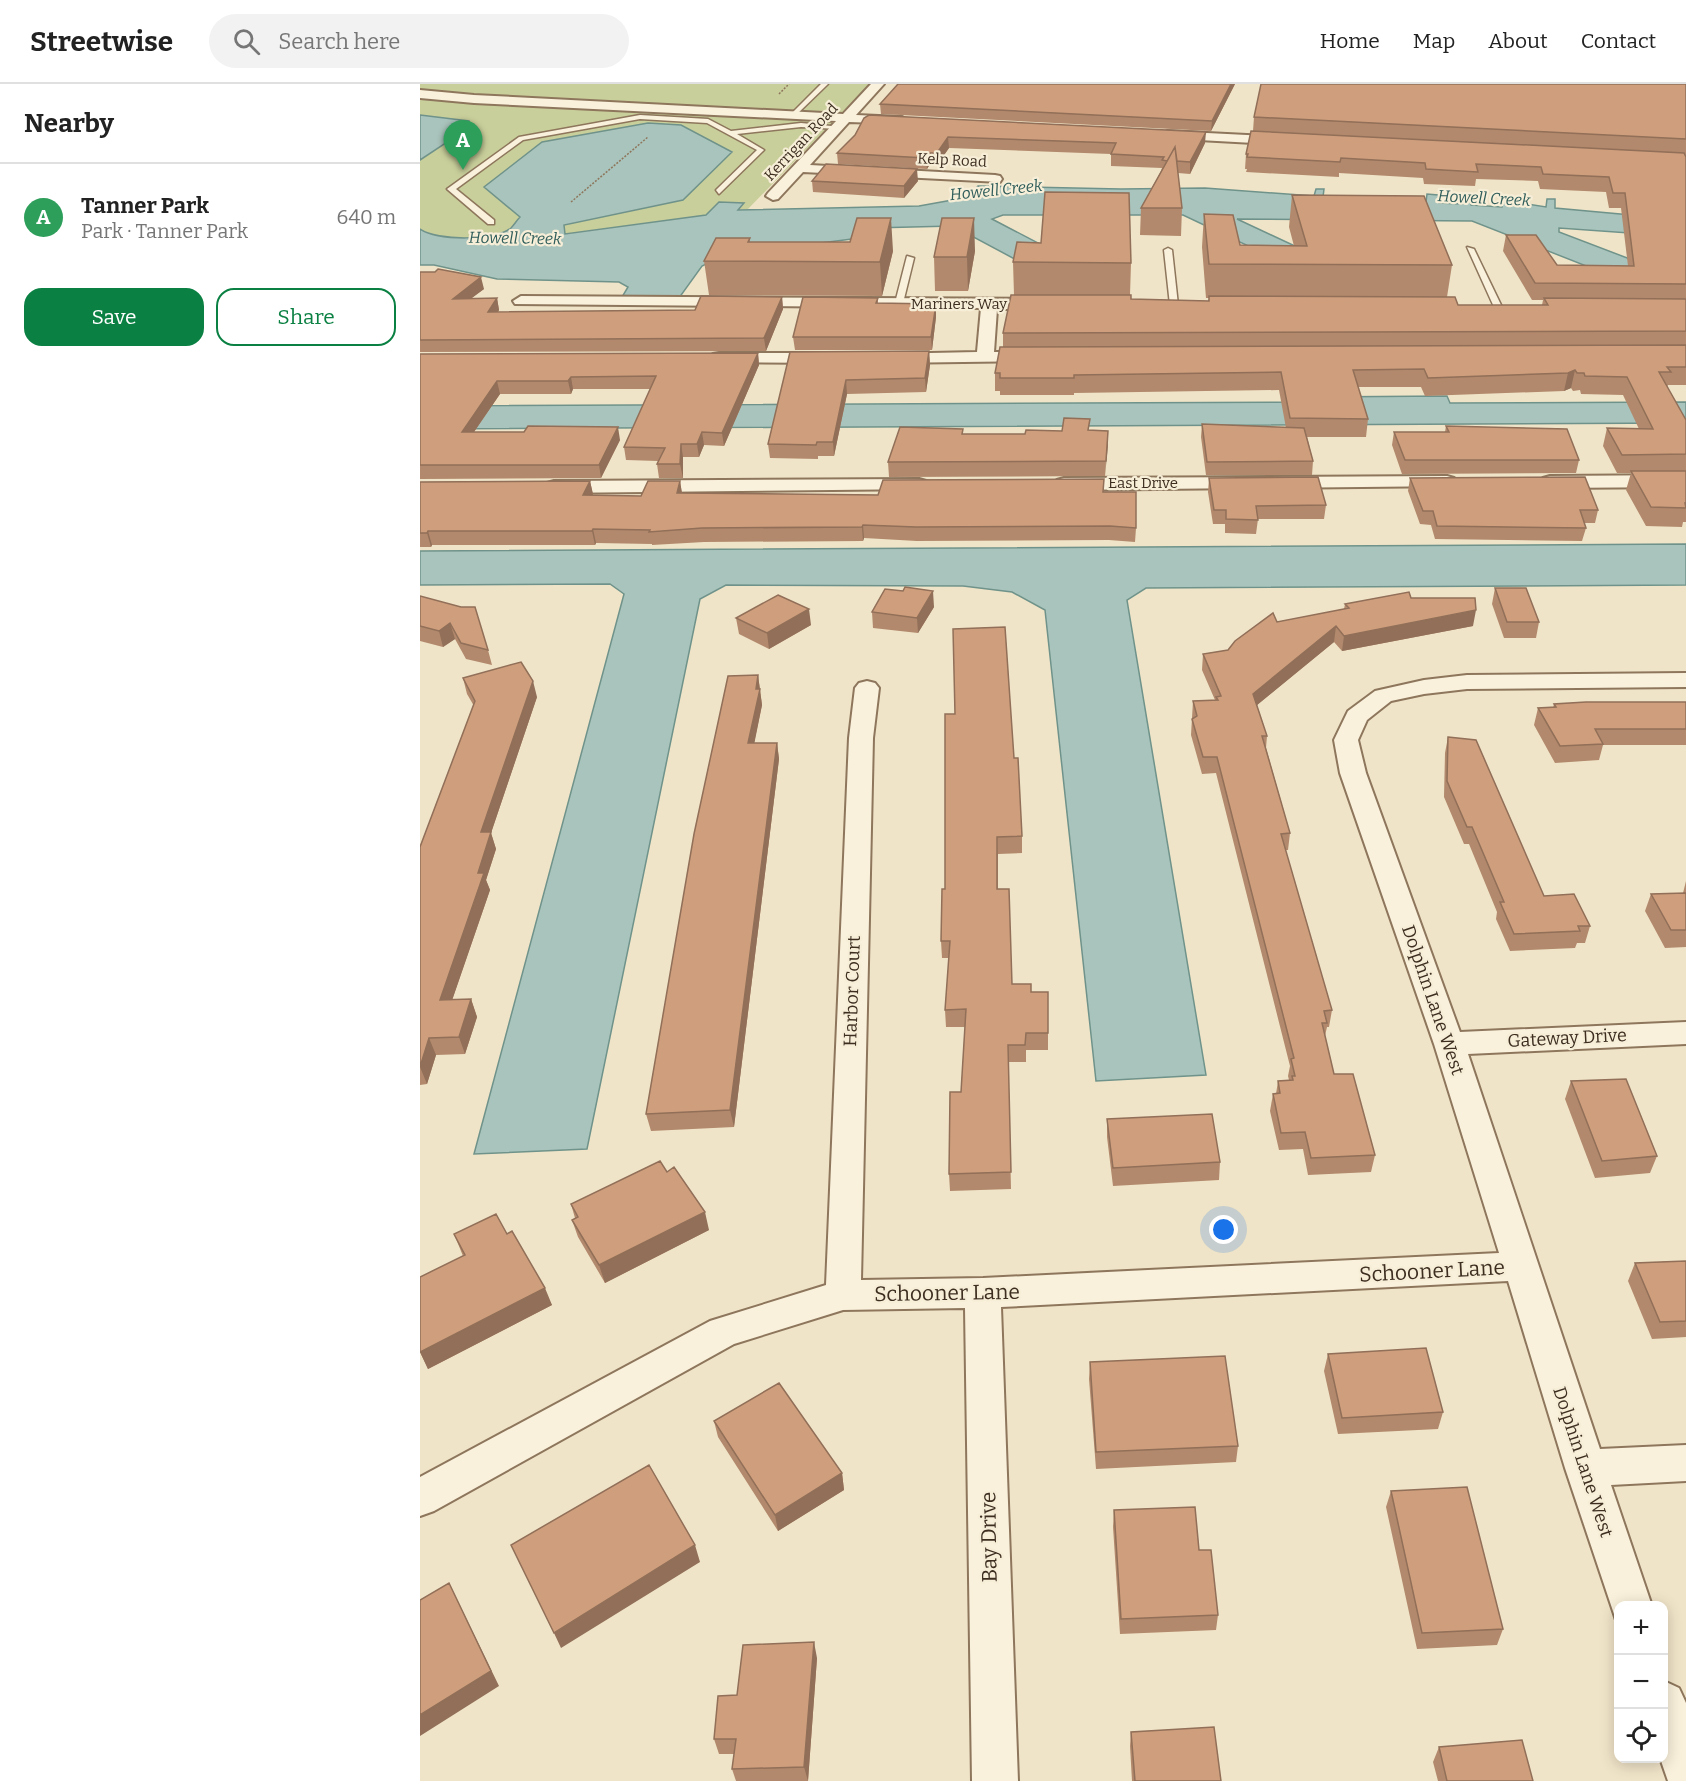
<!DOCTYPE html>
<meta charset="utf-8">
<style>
:root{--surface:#fff;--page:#f2f2f2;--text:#222;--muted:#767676;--line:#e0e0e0;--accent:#0b8043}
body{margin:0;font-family:Bitter,serif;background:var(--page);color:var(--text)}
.controls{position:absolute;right:18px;bottom:18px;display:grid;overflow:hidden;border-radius:12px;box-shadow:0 3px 15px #0003}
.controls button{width:54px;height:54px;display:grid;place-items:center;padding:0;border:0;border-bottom:2px solid var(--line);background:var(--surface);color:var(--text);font:30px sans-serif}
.you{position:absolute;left:804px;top:1146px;width:21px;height:21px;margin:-15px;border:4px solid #fff;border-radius:50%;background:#1a73e8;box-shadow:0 0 0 9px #1a73e833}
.badge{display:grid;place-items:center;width:39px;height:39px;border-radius:50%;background:var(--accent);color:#fff;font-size:20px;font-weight:700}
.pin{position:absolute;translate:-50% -50px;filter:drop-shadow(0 2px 3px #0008)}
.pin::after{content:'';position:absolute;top:32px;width:21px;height:18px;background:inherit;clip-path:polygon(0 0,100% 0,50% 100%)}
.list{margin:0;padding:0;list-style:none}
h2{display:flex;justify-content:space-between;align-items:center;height:78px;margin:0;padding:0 24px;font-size:26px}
h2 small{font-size:20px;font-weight:400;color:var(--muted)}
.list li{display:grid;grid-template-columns:39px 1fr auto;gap:18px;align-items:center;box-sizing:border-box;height:108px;padding:0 24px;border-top:2px solid var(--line)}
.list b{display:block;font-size:22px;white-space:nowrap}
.list p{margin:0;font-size:20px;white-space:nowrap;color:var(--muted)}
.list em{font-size:20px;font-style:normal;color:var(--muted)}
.actions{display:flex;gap:12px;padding:18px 24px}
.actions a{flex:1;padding:14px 0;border:2px solid var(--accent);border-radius:18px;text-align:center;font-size:21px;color:var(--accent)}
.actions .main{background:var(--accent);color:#fff}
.icon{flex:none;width:33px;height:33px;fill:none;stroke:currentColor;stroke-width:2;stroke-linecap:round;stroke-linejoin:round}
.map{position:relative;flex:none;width:1266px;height:1697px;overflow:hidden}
header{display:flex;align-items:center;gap:36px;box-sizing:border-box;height:84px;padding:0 30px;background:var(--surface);border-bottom:2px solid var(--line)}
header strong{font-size:28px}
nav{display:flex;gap:33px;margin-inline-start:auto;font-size:21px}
.search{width:420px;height:54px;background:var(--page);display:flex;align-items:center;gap:15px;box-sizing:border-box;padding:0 21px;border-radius:33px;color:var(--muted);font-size:22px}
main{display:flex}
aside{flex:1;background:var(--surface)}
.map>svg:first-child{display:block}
</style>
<header>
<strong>Streetwise</strong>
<div class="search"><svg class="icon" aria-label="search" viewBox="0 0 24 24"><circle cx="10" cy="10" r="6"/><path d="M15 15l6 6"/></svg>Search here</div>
<nav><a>Home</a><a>Map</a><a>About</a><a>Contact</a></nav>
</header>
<main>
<aside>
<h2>Nearby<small></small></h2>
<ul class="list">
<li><span class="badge" style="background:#2e9e5b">A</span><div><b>Tanner Park</b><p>Park · Tanner Park</p></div><em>640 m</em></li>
</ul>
<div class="actions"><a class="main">Save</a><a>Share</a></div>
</aside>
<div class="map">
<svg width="1266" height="1697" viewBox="0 0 1266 1697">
<rect width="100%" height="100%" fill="#f0e4c8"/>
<path fill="#c9cf9b" d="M0 0H450L328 125 317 126 323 120 286 131 144 150V141L263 116 312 68 261 41 100 133C97 136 94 141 91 144 74 157 18 157 0 145Z"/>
<path fill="#a9c4bc" stroke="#6f938a" stroke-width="1.5" d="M0 31 49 37 50 43 0 76Z
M228 39 261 41 312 68 263 116 144 141 145 150 286 131 299 118 324 119 318 126 499 122 549 113 558 102 701 105 785 104 894 112 896 105H904L903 113 1006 118 1007 110 1018 111 1019 119 1042 120V113L1049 114 1051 121 1082 123 1083 116 1126 123 1127 115H1135V124L1266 136V153L1139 144V148L1223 180 1189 191 1052 137 817 135 890 169 860 177 763 131H583L572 135 641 171 604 180 533 142 451 144 432 155 331 168 296 175 282 182 259 214 202 213 208 203 199 198 77 195 14 181H0V145C18 157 74 157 91 144 94 141 97 136 100 133L64 103 122 58Z
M1027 312 1030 319 1266 318V339L0 345V322L896 318 893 313Z
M1266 460V501L726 504 707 516 786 991 676 997 625 526 592 508 543 502 306 501 280 515 167 1065 54 1070 204 510 190 500 0 501V467Z"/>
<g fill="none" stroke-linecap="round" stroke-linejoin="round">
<defs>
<path id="lane" d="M401 0H408L375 32H371V30Z
M220 31 288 35 311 47 381 39 421 43 418 45 381 43 317 50 344 66 299 110 296 106 337 66 287 39 220 35 103 56 36 105 74 136V140H68L27 105 99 53Z
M1047 163 1054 165 1082 223 1081 225 1074 223Z
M748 164 752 166 758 221 754 224 750 221 744 166Z
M487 172 494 174 483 219 479 222 475 219Z"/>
<path id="street" d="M451 0H464L436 31 482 33 488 37 486 40 429 38 390 81 575 91 580 92 582 95 580 98 383 88 358 115 353 116 346 112 348 109 416 37 54 19 0 14V6L54 11 423 30Z
M747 47 868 53 874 57 868 61 742 54 741 51Z
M101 212 626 215 634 220 626 225H577L574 268H616L622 269 625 273 622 277 470 279 464 278 461 274 464 270 557 268 561 224 95 220 93 217Z
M299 269H406L412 270 415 274 412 278 406 279 293 278 290 274 293 270Z
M1266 391V403L1130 404 1123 402 1120 398 1123 394 1130 392Z
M1027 392 1034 394 1037 398 1034 402 644 406 637 404 634 400 637 396 644 394Z
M499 395 506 397 509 401 506 405 134 409 127 407 124 403 127 399 134 397Z
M1266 589V603L1047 605 1004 610 971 617 947 636 938 656 946 689 1040 948 1266 938V960L1048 970 1180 1365 1266 1361V1397L1191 1401 1232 1522H1198V1537L1196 1536 1145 1384 1088 1197 581 1223 598 1697H552L545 1224 423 1226 314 1260 14 1427 0 1432V1393L290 1237 406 1201 429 654 435 604 439 599 447 597 455 599 459 604 453 654 441 1196 563 1194 1079 1169 1014 960 920 689 914 656 928 627 955 607 1004 596 1047 591Z
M1244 1597 1259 1604 1266 1619V1697H1248L1240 1674H1244Z"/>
</defs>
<use href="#lane" stroke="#8d765c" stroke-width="3"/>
<use href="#street" stroke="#8d765c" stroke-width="4"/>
<path stroke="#8d765c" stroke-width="1.5" stroke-dasharray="2 1.5" stroke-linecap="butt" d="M359 10 369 0
M151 118 228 53"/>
<use href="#lane" fill="#faf1dc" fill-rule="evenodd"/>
<use href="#street" fill="#faf1dc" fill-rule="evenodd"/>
</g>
<path fill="#b2896c" d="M478 0H815L791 47 461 30 460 20Z
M1266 0V301H1248L1247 303 1266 336V438H1263L1262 443 1226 442 1206 406 1211 389H1197L1183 362 1187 344 1219 345 1203 311 1161 310 1160 306 1153 307 1151 304 1144 307 1005 312 1001 303H938L948 335 946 353H887L893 377 892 391H786L781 353 782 340 866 344 859 306 654 309V311H580V307H575V289L583 263V249L594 211 593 178 711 179 710 211 711 215 788 217 789 214H786L782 163 784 130 820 161 874 162 869 143 872 111 1032 181 1027 213 1038 221H1122L1123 216H1112L1083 167 1086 151 1137 181 1208 182 1201 124H1189L1186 108 1120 105 1118 97 1056 95 1055 102 1004 100 1003 94 919 89V93L826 88 827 85H825L826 70 833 47 834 33Z
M444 34 785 59 770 90 758 89 762 124 761 152 720 151 721 124 741 87 742 84 691 82V70L529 64 517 81 510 80 507 85 418 80 417 69 435 51Z
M392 97H498L484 114 393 108Z
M330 154V158L473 167 462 212 289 211 284 177Z
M555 167 548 207H515L514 173Z
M0 188H15L64 205 51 214H77L79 226 78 228 275 226 362 213 363 225 346 267 0 268Z
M458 214V219L516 220V233L512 266H375L373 253Z
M509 267 510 281 506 308 427 310 414 372H398V375L350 374 348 360 370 268Z
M338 269 339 281 304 362 284 361 279 373H263V394H239L237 380 238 377 206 376 204 363 231 305H153L151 310H80L54 348 200 356 181 394 0 395V270Z
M1026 342 1159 376 1156 389 982 390 972 361 974 348H1025Z
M670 346 688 347 685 392 469 393 468 378 543 350H605L642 347Z
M789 394 906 421 904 435H838L836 450 805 449V440H793L788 408Z
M990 394 1178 426 1175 439H1164L1166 444 1162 457 1015 455 1011 441 1000 440 988 407Z
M684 395V408L716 444 715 458 689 456 497 457 444 454 443 457 284 458 232 461V460L176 459 175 461H12L11 463H0V398L170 397 173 411 221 412 260 397 262 409 458 411Z
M1075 504 1119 538 1116 554H1084L1072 520Z
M0 512 68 566 72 581 46 575 35 555 23 563 0 557Z
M991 514 1053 542 922 567 914 558 837 621 847 652 846 664 870 749 868 766H865L912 926 909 943H907L905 952 914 990 955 1071 951 1088 888 1091 883 1065 859 1066 850 1027 853 1010H856L858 997 869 996 868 992 870 982 796 689 782 690 771 651 773 617 795 616 782 586 783 570 808 566 857 538 924 525 925 520Z
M514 523 498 549 453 544 452 528Z
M316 534 391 541 349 565 319 550Z
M338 591 342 621 334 659H357L359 675 314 1043 231 1047 226 1030Z
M43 594 117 613 71 749 76 765 66 796 70 806 32 916 51 915 57 933 45 970 16 971 7 1000 0 1001V763L54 622 47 610Z
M1266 618V661H1183L1179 676 1135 679 1114 641 1118 624H1133L1134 620Z
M1028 653 1124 812 1170 842 1165 859H1157L1155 864 1090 867 1076 835 1077 828 1049 760H1044L1024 713 1025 669Z
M594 674 602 752V769L578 770V805L592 900 611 908H628V966H606V978H588L591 1105 530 1107 529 1090 541 1008 545 943H526L525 926 529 874H522L521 857 525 805Z
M1266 797V863L1245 864 1225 827 1231 810 1263 809Z
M1151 997 1237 1072 1230 1089 1175 1094 1145 1015Z
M687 1035 800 1078 799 1096 693 1102 687 1053Z
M151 1120 289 1146 185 1199 158 1153 152 1136 155 1134Z
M34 1150H87L132 1221 8 1285 0 1268 43 1172Z
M1266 1177V1253L1232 1255 1208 1197 1215 1179Z
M908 1270 1023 1328 1018 1345 918 1350 904 1287Z
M670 1278 818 1362 816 1378 676 1385 669 1295Z
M294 1337 422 1389 424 1406 358 1447 298 1353Z
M971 1407 1083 1545 1077 1561 997 1565 966 1423Z
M694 1426 779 1466 798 1531 796 1546 700 1550 693 1443Z
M397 1574 388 1697H316L312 1685 314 1670H299L294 1655 317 1611Z
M711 1648 801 1697H712L710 1662Z
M1019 1663 1113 1697H1018L1013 1678Z"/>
<path fill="#916f58" d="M811 0H815L791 47 792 37Z
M786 48 785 59 770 90V78Z
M528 53 529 64 517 81V69Z
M510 69V80L507 85 506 74Z
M497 85 498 97 484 114V102Z
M471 134 473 167 462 212 460 178Z
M554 134 555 167 548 207 547 173Z
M61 193 64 205 36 226 33 215Z
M362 213 363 225 346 267 344 254Z
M77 214 79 226 71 240 68 228Z
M516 220V233L512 266 511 253Z
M509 267 510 281 506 308 505 294Z
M338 269 339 281 304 362 302 349Z
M1155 286 1151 304 1144 307 1148 289Z
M151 293 153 305 151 310 148 297Z
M426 296 427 310 414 372 413 358Z
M77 297 80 310 45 361 42 348Z
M198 343 200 356 181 394 179 381Z
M688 347V361L685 392Z
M282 348 284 361 279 373 277 360Z
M261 360 263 373V394L260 380Z
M170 397 173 410 166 425 163 411Z
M260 397 262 410 257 409Z
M443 441 444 454 443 457 442 443Z
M173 445 176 459 175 461 172 447Z
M8 447 12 461 11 463 7 449Z
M513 507 514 523 498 549 497 534Z
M389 525 391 541 349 565 347 549Z
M1056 526 1053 542 922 567 924 552Z
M30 539 35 555 23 563 19 547Z
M916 542 914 558 831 626 833 610Z
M338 591 342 621 331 676 328 659Z
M113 597 117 613 71 749 76 765 66 796 70 806 26 934 20 916 58 789 61 748Z
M357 659 359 675 314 1043 310 1026Z
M51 915 57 933 45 970 39 953Z
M9 954 16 971 7 1000 0 983Z
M285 1128 289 1146 185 1199 179 1181Z
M125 1204 132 1221 8 1285 0 1268Z
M422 1389 424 1406 358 1447 355 1431Z
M275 1461 280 1478 141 1564 134 1549Z
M29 1499 79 1602 0 1652V1631Z
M394 1558 397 1574 388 1697 384 1683Z"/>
<path fill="#cf9f7d" stroke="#916f58" stroke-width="1.5" d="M478 0H811L792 37 460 20Z
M841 0H1266V55L834 33Z
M449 31 786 48 770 78 757 77 755 63 747 77 742 76 744 73 691 70 696 59 528 53 517 69H510L506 74 417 69 435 51 444 34Z
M831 47 1264 69 1266 73V200L1115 199 1086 151H1116L1137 181 1214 182 1205 109H1193L1189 93 1123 90 1121 83 1056 80 1058 88 1006 85 1005 79 921 74 920 78 827 73 828 70H826Z
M755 63 762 124H721Z
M406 80 497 85 484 102 392 97Z
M625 108 709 109 711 179 593 178 597 158 621 159Z
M872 111 1004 112 1032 181 789 180 784 130 813 131 820 161 887 162Z
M437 134H471L460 178 284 177 296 154H330L328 158H430Z
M522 134H554L547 173H514Z
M18 185 61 193 33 215 77 214 68 228 275 226 281 212 362 213 344 254 0 256V188H15Z
M591 211H711V215L789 217V212L1035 213 1038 221H1128L1124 214 1266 215V247L583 249Z
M383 213 458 214 456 219 516 220 511 253H373Z
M1266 261V283H1247L1251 288H1239L1266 336V370L1202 371 1187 344 1233 345 1207 293 1165 292 1164 289H1157L1155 286 1148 289 1008 294 1004 285 933 286 948 335 870 334 861 288 654 291V294H580V289H575L580 263Z
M509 267 505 294 426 296 413 358H397L396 361 348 360 370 268Z
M338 269 302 349 282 348 277 360H261L260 380H237L245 364 204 363 236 292 151 293 148 297H77L42 348H104L108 342 198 343 179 381H0V270Z
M644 334 670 335 668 346 688 347 686 377 468 378 480 343 543 345 542 350H605L606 346 642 347Z
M782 340 884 344 893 377 787 378Z
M1026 342 1147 345 1159 376H985L974 348H1029Z
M1211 387H1266V419H1265L1266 424 1231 423Z
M898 393 906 421 836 422 838 436 806 435V426H794L789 394Z
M1165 393 1178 426H1160L1166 444 1017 442 1013 427H1003L990 394Z
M684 395 683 408H716V444L690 442 496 443 443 441 442 443 282 444 229 448 230 446 173 445 172 447H8L7 449H0V398L170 397 163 411 221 412 228 397H260L257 409 458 411 463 396Z
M485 503 513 507 497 534 452 528 465 505 483 507Z
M1075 504H1106L1119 538H1087Z
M989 508 991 514H1055L1056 526 924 552 916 542 833 610 847 652H842L870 749 861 750 912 926 904 927 907 939H902L914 990H933L955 1071 891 1074 885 1048 861 1049 853 1010 860 1009 858 997 873 996 872 992H875L871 975 874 974 797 673H783L772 635 777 632 773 617 798 616 796 613 801 612 783 570 808 566 815 557 853 529 857 538 929 524 925 520Z
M358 511 389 525 347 549 316 534Z
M0 512 41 523H55L68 566 41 559 30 539 19 547 0 542Z
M585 543 594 674H598L602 752 577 753V805H589L592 900H611V908H628V949H606L605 961H588L591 1088 529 1090 530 1008H541L546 925 525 926 530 857H521L522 805H525V630H535L533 545Z
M101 578 113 597 61 748H71L58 789H64L20 916 51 915 39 953 9 954 0 983V763L55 617 43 594Z
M338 591 336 605H340L328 659H357L310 1026 226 1030 274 750 308 592Z
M1166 618H1266V645H1175L1183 660 1140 662 1118 624 1136 623 1134 620Z
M1028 653 1056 656 1124 812 1154 810 1170 842H1158L1160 847 1094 850 1080 818H1084L1052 743H1047L1027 697Z
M1266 809V846H1251L1231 810Z
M1206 995 1237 1072 1182 1077 1151 997Z
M792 1030 800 1078 693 1084 687 1035Z
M240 1077 247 1088 254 1083 285 1128 179 1181 152 1136 158 1133 151 1120Z
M76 1130 87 1150 92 1147 125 1204 0 1268V1193L45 1171 34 1150Z
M1266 1177V1237L1240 1238 1215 1179Z
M1006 1264 1023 1328 922 1334 908 1270Z
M805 1272 818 1362 676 1368 670 1278Z
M359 1299 422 1389 355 1431 294 1337Z
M229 1381 275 1461 134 1549 91 1461Z
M1047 1403 1083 1545 1002 1549 971 1407Z
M775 1423 779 1466H791L798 1531 701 1535 694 1426Z
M29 1499 71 1587 0 1631V1516Z
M394 1558 384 1683 312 1685 316 1655H294L298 1612 317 1611 323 1561Z
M794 1643 801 1697H715L711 1648Z
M1102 1656 1113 1697H1027L1019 1663Z"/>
<g text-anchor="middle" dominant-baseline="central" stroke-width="4.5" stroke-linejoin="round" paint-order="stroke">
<g font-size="15" fill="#3d2e20" stroke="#f7eed8">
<text transform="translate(381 58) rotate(-47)">Kerrigan Road</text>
<text transform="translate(532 76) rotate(3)">Kelp Road</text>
<text x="539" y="220">Mariners Way</text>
<text x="723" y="399">East Drive</text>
</g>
<g font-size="16" font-style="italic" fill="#2f5d5a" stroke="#f7eed8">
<text transform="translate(576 106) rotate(-6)">Howell Creek</text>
<text transform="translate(1064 114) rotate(3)">Howell Creek</text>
<text transform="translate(95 154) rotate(1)">Howell Creek</text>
</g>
<g font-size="18" fill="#3d2e20" stroke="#f7eed8">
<text transform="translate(432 907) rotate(-88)">Harbor Court</text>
<text transform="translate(1013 916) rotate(71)">Dolphin Lane West</text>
<text transform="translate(1147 954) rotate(-3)">Gateway Drive</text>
<text transform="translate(1163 1378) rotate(72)">Dolphin Lane West</text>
</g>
<g font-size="21" fill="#3d2e20" stroke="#f7eed8">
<text transform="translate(1012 1187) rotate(-3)">Schooner Lane</text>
<text transform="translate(527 1209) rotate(-1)">Schooner Lane</text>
<text transform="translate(569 1453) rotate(-91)">Bay Drive</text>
</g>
</g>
</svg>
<div class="controls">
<button>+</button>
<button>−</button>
<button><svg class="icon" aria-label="locate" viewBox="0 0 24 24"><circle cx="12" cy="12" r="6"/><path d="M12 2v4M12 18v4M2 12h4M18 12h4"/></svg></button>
</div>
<div class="you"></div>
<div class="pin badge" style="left:43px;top:86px;background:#2e9e5b">A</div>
</div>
</main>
